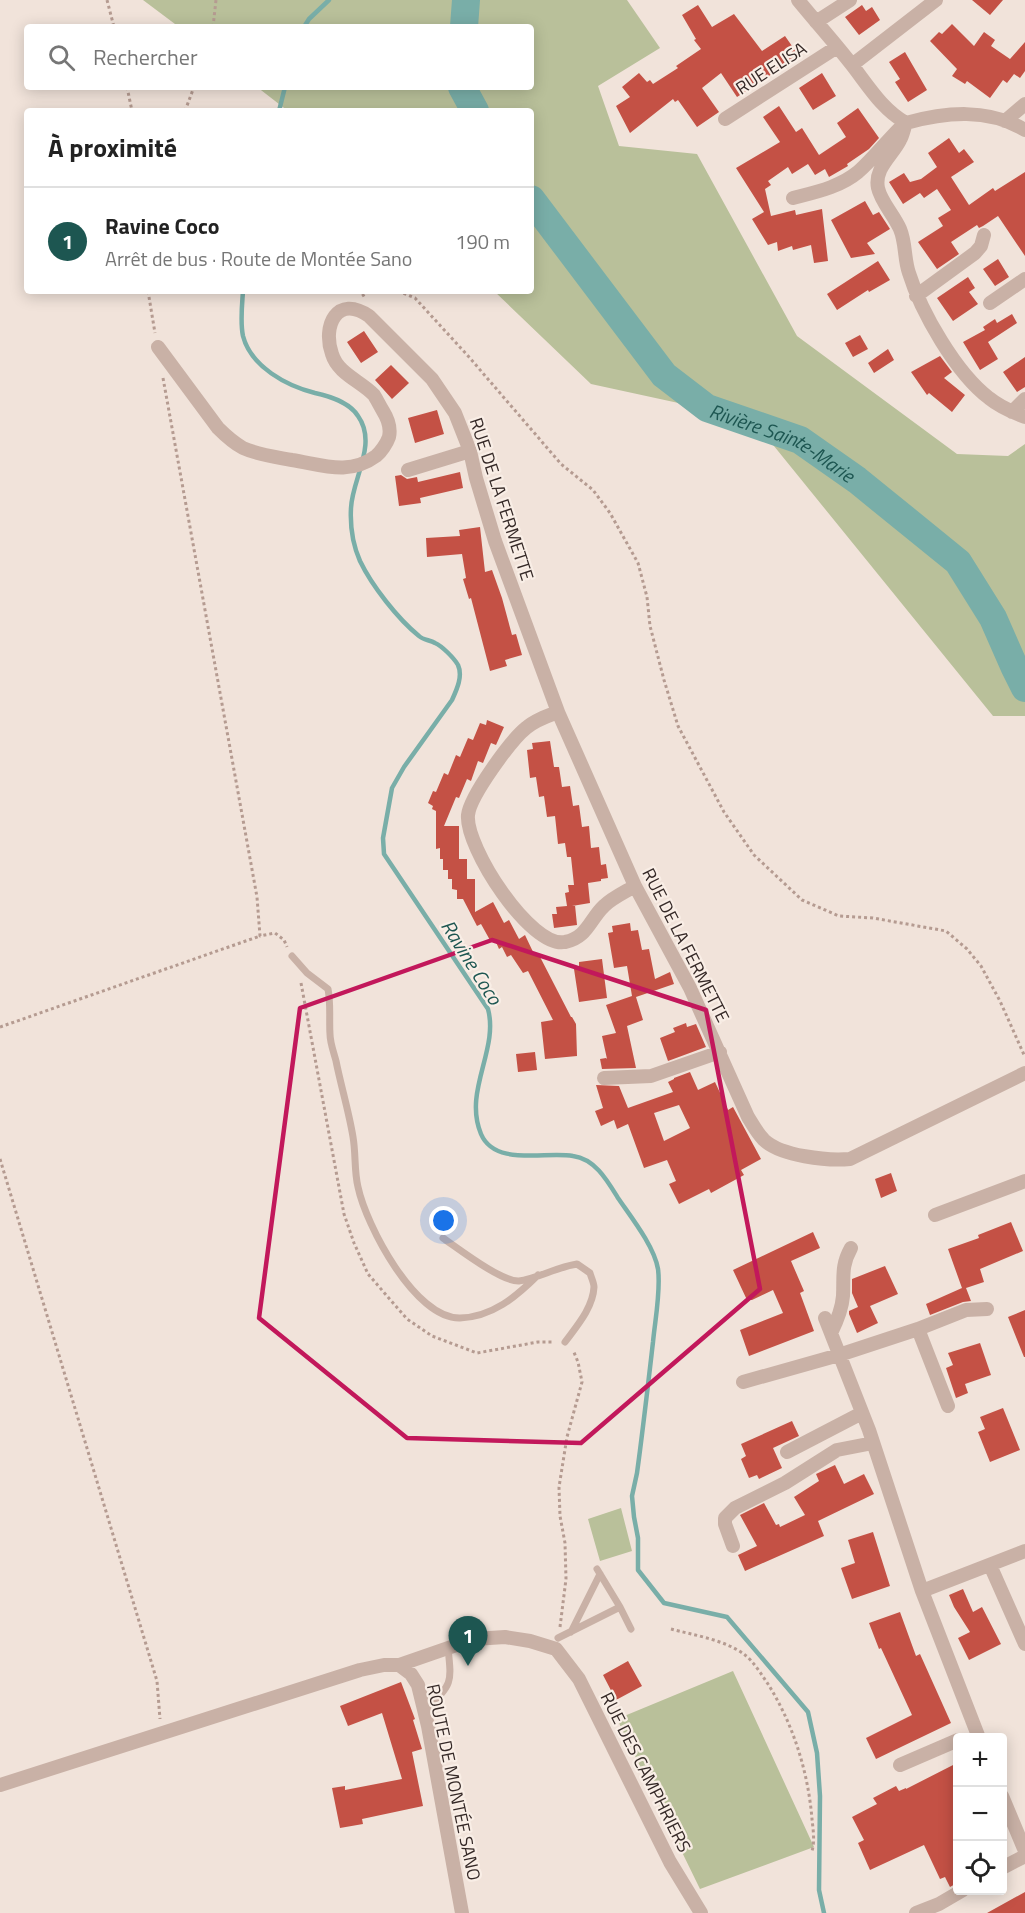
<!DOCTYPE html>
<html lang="fr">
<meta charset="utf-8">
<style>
:root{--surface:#fff;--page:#f2f2f2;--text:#222;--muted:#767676;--line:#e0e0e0;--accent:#1d5651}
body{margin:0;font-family:"Titillium Web",sans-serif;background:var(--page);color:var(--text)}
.controls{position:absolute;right:18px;bottom:18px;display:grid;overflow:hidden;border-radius:6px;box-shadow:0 3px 15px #0003}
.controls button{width:54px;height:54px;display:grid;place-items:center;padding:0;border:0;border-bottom:2px solid var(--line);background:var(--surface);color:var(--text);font:30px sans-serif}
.you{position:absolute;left:444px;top:1221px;width:21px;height:21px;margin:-15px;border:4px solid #fff;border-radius:50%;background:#1a73e8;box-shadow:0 0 0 9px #1a73e833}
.badge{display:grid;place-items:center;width:39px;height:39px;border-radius:50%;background:var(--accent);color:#fff;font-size:20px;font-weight:700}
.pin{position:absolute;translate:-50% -50px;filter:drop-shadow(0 2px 3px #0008)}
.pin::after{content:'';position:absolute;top:32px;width:21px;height:18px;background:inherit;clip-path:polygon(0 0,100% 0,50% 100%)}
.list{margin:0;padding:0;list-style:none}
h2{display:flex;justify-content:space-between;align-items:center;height:78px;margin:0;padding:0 24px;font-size:26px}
h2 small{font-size:20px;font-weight:400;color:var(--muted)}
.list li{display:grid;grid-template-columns:39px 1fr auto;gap:18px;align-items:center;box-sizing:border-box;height:108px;padding:0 24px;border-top:2px solid var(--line)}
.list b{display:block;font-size:22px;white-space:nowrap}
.list p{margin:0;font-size:20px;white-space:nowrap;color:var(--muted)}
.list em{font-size:20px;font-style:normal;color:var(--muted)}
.icon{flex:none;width:33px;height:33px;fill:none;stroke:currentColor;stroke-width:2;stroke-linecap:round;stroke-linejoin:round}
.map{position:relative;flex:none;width:1025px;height:1913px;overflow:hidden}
.search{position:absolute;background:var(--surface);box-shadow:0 3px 15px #0003;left:24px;top:24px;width:510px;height:66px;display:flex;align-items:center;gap:15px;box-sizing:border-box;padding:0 21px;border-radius:6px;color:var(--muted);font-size:22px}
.panel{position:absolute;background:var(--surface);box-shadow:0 3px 15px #0003;left:24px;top:108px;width:510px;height:186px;border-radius:6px}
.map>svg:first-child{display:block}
</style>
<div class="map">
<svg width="1025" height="1913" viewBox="0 0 1025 1913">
<rect width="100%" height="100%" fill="#f1e3da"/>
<path fill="#b9c09a" d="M143 0H627L660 48 598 86 619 146 697 154 797 336 957 454 1008 456 1025 444V716H993L752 419 591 384 494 291H531V111H288L257 87H531V27H179Z
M621 1508 632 1551 600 1561 588 1519Z
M733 1671 814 1847 700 1889 617 1719Z"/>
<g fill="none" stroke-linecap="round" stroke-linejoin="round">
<path stroke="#79aea8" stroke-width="4.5" d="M304 27 309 19 329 0
M279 111 285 87
M243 291C242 306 240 322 243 336 251 367 287 386 315 393 329 396 350 403 358 416 378 444 352 479 351 508 350 526 353 545 360 561 372 586 398 619 419 636 423 640 430 640 435 643 442 646 454 658 458 665 463 676 457 689 452 700L404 767 392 788 383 838 384 854 488 1009C499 1050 463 1091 481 1134 495 1167 546 1151 573 1156 595 1159 607 1180 618 1198 631 1217 654 1246 658 1269 661 1291 655 1320 653 1342 648 1385 643 1429 637 1473L632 1496 634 1517 638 1538V1570L664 1603 727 1617 808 1712 817 1753 820 1796 819 1890 824 1913"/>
<g stroke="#79aea8" stroke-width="28">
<path d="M464 27 466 0"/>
<path d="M462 87 475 111"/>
<path id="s1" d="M531 199 664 375 707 408 800 440 857 480 958 562 993 618 1015 668 1025 688"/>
</g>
</g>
<path fill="#c45145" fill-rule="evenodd" d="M972 0H1003L990 15Z
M698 5 712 27 734 14 762 51 785 36 799 56 737 97 721 73 702 88 719 112 697 127 678 100 675 102 673 99 630 133 616 106 630 97 622 87 639 73 647 82 650 80 653 84 678 68 676 66 701 49 694 40 696 39 682 15Z
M862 5 866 11 872 7 880 20 859 35 845 17Z
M952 24 974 46 984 32 995 40 991 46 1010 59 1025 42V71L1020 78 1014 74 1007 83 1003 80 990 98 967 81 965 84 952 76 957 69 930 41 939 32 942 34Z
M905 52 927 90 908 102 895 82 900 79 889 62Z
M822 73 836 96 813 110 799 88Z
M779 106 796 132 802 128 819 155 846 137 837 123 858 108 879 138 869 149 847 164 848 166 829 177 825 169 815 175 808 164 792 174 788 167 768 181 771 185 765 189 771 216 795 210 796 215 822 209 828 261 814 263 811 245 793 250 792 246 778 251 777 242 768 245 752 219 764 212 736 168 780 142 763 117Z
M949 138 959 153 964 149 974 162 951 177 969 205 993 188 995 191 1025 172V256L998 216 983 226 979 228 977 225 951 242 959 254 937 269 918 242 943 226 938 218 951 210 937 189 924 198 920 193 903 204 889 182 904 173 910 182 921 179 937 167 928 153Z
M865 201 873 215 879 212 890 229 867 243 875 254 851 258 831 220Z
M998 259 1009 277 995 286 983 269Z
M878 261 890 280 869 292 868 290 837 310 827 294Z
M968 277 975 288 969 292 978 304 953 321 937 298Z
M1012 314 1017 323 988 342 998 359 980 370 963 342 985 330 983 327 995 319 997 323Z
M364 331 378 352 361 363 347 342Z
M860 335 868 349 853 357 845 343Z
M888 349 894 360 874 373 868 363Z
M940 356 952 372 944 378 965 395 952 412 929 393 927 395 911 372Z
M1025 357V387L1017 392 1003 372Z
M391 365 409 383 392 399 375 380Z
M437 410 444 434 415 443 408 418Z
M460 472 463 488 420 498 421 503 399 506 395 476 401 475 407 479 417 477 418 482Z
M480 527 485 572 492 570 502 598 512 635 516 634 522 655 505 660 507 666 490 671 471 598 469 599 463 579 466 578 462 554 427 557 426 538 460 536 459 530Z
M487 720 504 727 496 745 491 743 483 763 478 761 471 781 467 779 459 798 456 797 444 826H459V859H467V879H475V912L493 902 504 923 509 920 519 939 525 935 534 954 538 953 571 1017H572L576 1024 577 1056 545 1059 541 1022 553 1020 528 971 523 973 511 955 507 957 502 947 499 949 495 940 491 942 481 924 477 926 463 899H457V890L452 889V879H448V870H443V859H440V848L436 849V811L432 809 433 806 428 803 433 791 436 792 444 773 448 775 456 755 460 757 468 738 473 740 480 723 486 725Z
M550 741 554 767H559L562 787 570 786 573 806 579 805 582 827 589 826 591 848 599 847 601 865 606 864 608 878 601 879V881L588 883 590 903 572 906 575 905 577 925 554 928 552 914H557L556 907 567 906 565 893 569 892 568 885H574L571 857H567L565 843 558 844 555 816 547 817 544 796 539 797 536 777 530 778 527 750 533 749 532 743Z
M630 923 631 931 638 930 642 950 649 949 655 979 670 972 674 984 636 997 643 1020 627 1026 636 1068 602 1069 600 1059 606 1058 607 1059 602 1036 616 1033 606 1005 632 996 627 966 614 968 608 933 613 932 612 926Z
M602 959 607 998 579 1002 574 969 579 968V962Z
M686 1023 687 1027 696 1024 706 1047 668 1061 660 1038 675 1032 673 1028Z
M535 1052 537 1070 518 1072 516 1054Z
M690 1072 698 1090 715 1082 728 1110 733 1107 761 1159 741 1170 744 1175 711 1193 709 1189 679 1204 669 1184 676 1181 667 1160 644 1168 628 1124 617 1129 614 1120 601 1126 595 1111 603 1108 596 1085 619 1086 628 1108 673 1092 668 1082 674 1079V1078ZM679 1105 690 1128 664 1141 654 1113Z
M891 1173 897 1191 881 1198 875 1179Z
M1011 1222 1023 1251 980 1269 984 1282 966 1288 971 1301 963 1302 930 1315 926 1304 962 1288 948 1249 979 1238 978 1235Z
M813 1232 820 1248 791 1261 804 1291 800 1293 814 1331 749 1356 740 1330 783 1313 773 1290 752 1300H747L733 1270Z
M885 1266 898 1294 870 1306 878 1323 857 1333 849 1314V1311L858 1307 852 1293V1279Z
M1025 1310V1357H1024L1008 1317Z
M980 1343 991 1375 965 1384 968 1393 956 1398 946 1368 953 1365 948 1353Z
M1003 1408 1020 1450 990 1462 978 1432 985 1429 980 1417Z
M792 1421 799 1436 773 1448 782 1468 759 1479 757 1475 749 1478 741 1459 746 1456 741 1444Z
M835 1465 844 1484 864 1474 874 1494 818 1521 824 1536 745 1571 738 1555 757 1546 740 1515 764 1503 776 1525 779 1524 780 1527 805 1515 794 1497 819 1481 816 1474Z
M873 1532 890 1586 852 1599 841 1568 855 1563 848 1540Z
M963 1589 973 1612 982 1607 1001 1644 969 1660 958 1638 970 1632 954 1607 949 1595Z
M900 1612 916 1656 920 1654 951 1723 876 1759 866 1738 912 1715 881 1648 879 1649 869 1623Z
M628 1661 642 1686 616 1700 603 1675Z
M401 1682 415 1719 413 1720 422 1749 412 1752 423 1806 362 1819 363 1824 340 1828 332 1788 345 1786V1790L402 1779 382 1713 348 1726 340 1706Z
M957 1763V1883L950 1887 945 1877 940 1879 924 1845 870 1870 858 1843 864 1840 852 1817 877 1804 873 1798 896 1786 899 1791 906 1788V1789Z
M1025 1892V1913H987Z"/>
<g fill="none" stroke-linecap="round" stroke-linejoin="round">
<path stroke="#b59b91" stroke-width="3" stroke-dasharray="3 3" stroke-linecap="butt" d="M107 0 114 27
M213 27 216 0
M127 87 132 111
M185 111 194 87
M148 291 155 333
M398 291 415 298 469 357 561 464 593 490 610 513 638 563 647 597 650 626 664 680 678 726 724 812 754 855 802 900 839 916 873 918 946 931 967 949 981 966 1000 1001 1025 1057
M362 296 370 291
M163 378 257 897 260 936 275 933 284 940 287 947
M301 983 344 1214 354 1243 368 1274 407 1319 432 1336 477 1353 538 1342H554
M0 1027 260 936
M0 1159 157 1681 160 1719
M560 1627 566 1579 565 1543 560 1516 559 1487 567 1437 582 1382 578 1362 573 1350
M671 1629C693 1635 726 1640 745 1655 754 1662 761 1674 768 1684 793 1724 808 1771 812 1819 813 1829 815 1841 812 1851"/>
<path stroke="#c9b1a6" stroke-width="7" d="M292 956 307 973 328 989C331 1004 329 1019 330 1034 330 1043 334 1053 336 1061 341 1086 349 1112 353 1137 356 1154 354 1171 358 1187 366 1225 415 1319 460 1318 492 1317 516 1297 538 1275
M443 1238C459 1249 502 1282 519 1281 536 1279 557 1267 577 1264L590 1273C591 1277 594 1283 594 1287 593 1308 576 1327 565 1342
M597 1569 620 1607 631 1629
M571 1632 600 1574
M558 1638 620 1607
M425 1710C452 1684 452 1685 448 1648"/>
<path stroke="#c9b1a6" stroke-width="14" d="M798 0C816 22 835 43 852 65 869 87 882 109 906 123 946 112 988 108 1025 130
M816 22 850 0
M852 65 936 0
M725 119 837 47
M1005 121 1025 104
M906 123C904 128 903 135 900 140 892 156 874 168 878 188 881 202 894 215 900 229 906 243 904 259 909 273 921 312 956 373 989 398 1000 407 1012 412 1025 417
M793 198C816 192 840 187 858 172 875 157 888 139 904 124
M916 296 975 253 981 246 984 235
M990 303 1025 279
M158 347 218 428C226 436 234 443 243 448 258 455 276 457 292 460 323 465 349 476 376 456 381 452 387 443 389 437 391 428 388 419 383 411 380 406 377 400 374 395 361 381 338 374 332 354 322 326 337 294 369 316L432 379 455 413 470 451 476 478 495 541 558 712 635 886 690 988 748 1117C753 1125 757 1133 764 1140 781 1156 827 1161 850 1159L1025 1073
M1012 412 1025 399
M408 470 470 451
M558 712C547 716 535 720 526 728 511 740 470 796 468 815 465 847 531 949 565 942 587 938 590 919 604 906 612 898 625 892 635 886
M604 1078 651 1076 720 1052
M935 1215 1025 1181
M825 1318 869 1430 922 1591 979 1738
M918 1329 948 1406
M831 1333C837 1321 842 1309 843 1296 844 1276 841 1266 851 1248
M743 1382 839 1355 918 1329 966 1310 987 1309
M787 1452 862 1413
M733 1546 725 1524V1518L735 1508 785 1483 837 1450 873 1443
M990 1565 1025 1644
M922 1591 1025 1551
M399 1665 411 1674 418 1685 428 1726 462 1913
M900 1765 958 1740
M0 1785 360 1670 384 1665H399L474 1639 505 1637 530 1641 556 1649 579 1679 670 1862 701 1913
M1002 1796 1025 1851
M1002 1868 1025 1856
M916 1913 939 1904 963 1890"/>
</g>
<path fill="none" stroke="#c2185b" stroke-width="4.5" stroke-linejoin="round" d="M492 940 706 1010 760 1289 581 1443 407 1438 259 1318 300 1008Z"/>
<g text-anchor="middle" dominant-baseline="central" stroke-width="4.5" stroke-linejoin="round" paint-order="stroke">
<g font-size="18" fill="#352927" stroke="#f9eee6">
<text transform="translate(771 68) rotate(-33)">RUE ELISA</text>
<text transform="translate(502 499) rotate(72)">RUE DE LA FERMETTE</text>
<text transform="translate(686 945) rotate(63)">RUE DE LA FERMETTE</text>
<text transform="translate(646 1772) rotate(63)">RUE DES CAMPHRIERS</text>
<text transform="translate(454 1782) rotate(78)">ROUTE DE MONTÉE SANO</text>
</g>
<g font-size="20" font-style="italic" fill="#1d5651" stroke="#f9eee6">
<text stroke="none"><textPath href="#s1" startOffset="358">Rivière Sainte-Marie</textPath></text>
<text transform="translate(472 962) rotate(58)">Ravine Coco</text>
</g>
</g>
</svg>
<div class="controls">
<button>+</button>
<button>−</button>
<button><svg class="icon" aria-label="locate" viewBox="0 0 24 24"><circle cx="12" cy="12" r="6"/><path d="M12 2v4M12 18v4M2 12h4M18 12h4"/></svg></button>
</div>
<div class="you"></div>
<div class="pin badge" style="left:468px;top:1666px">1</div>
<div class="search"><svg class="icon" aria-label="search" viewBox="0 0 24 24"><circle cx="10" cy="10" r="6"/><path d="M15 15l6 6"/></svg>Rechercher</div>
<section class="panel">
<h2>À proximité<small></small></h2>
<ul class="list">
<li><span class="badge">1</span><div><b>Ravine Coco</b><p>Arrêt de bus · Route de Montée Sano</p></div><em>190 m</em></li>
</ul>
</section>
</div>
